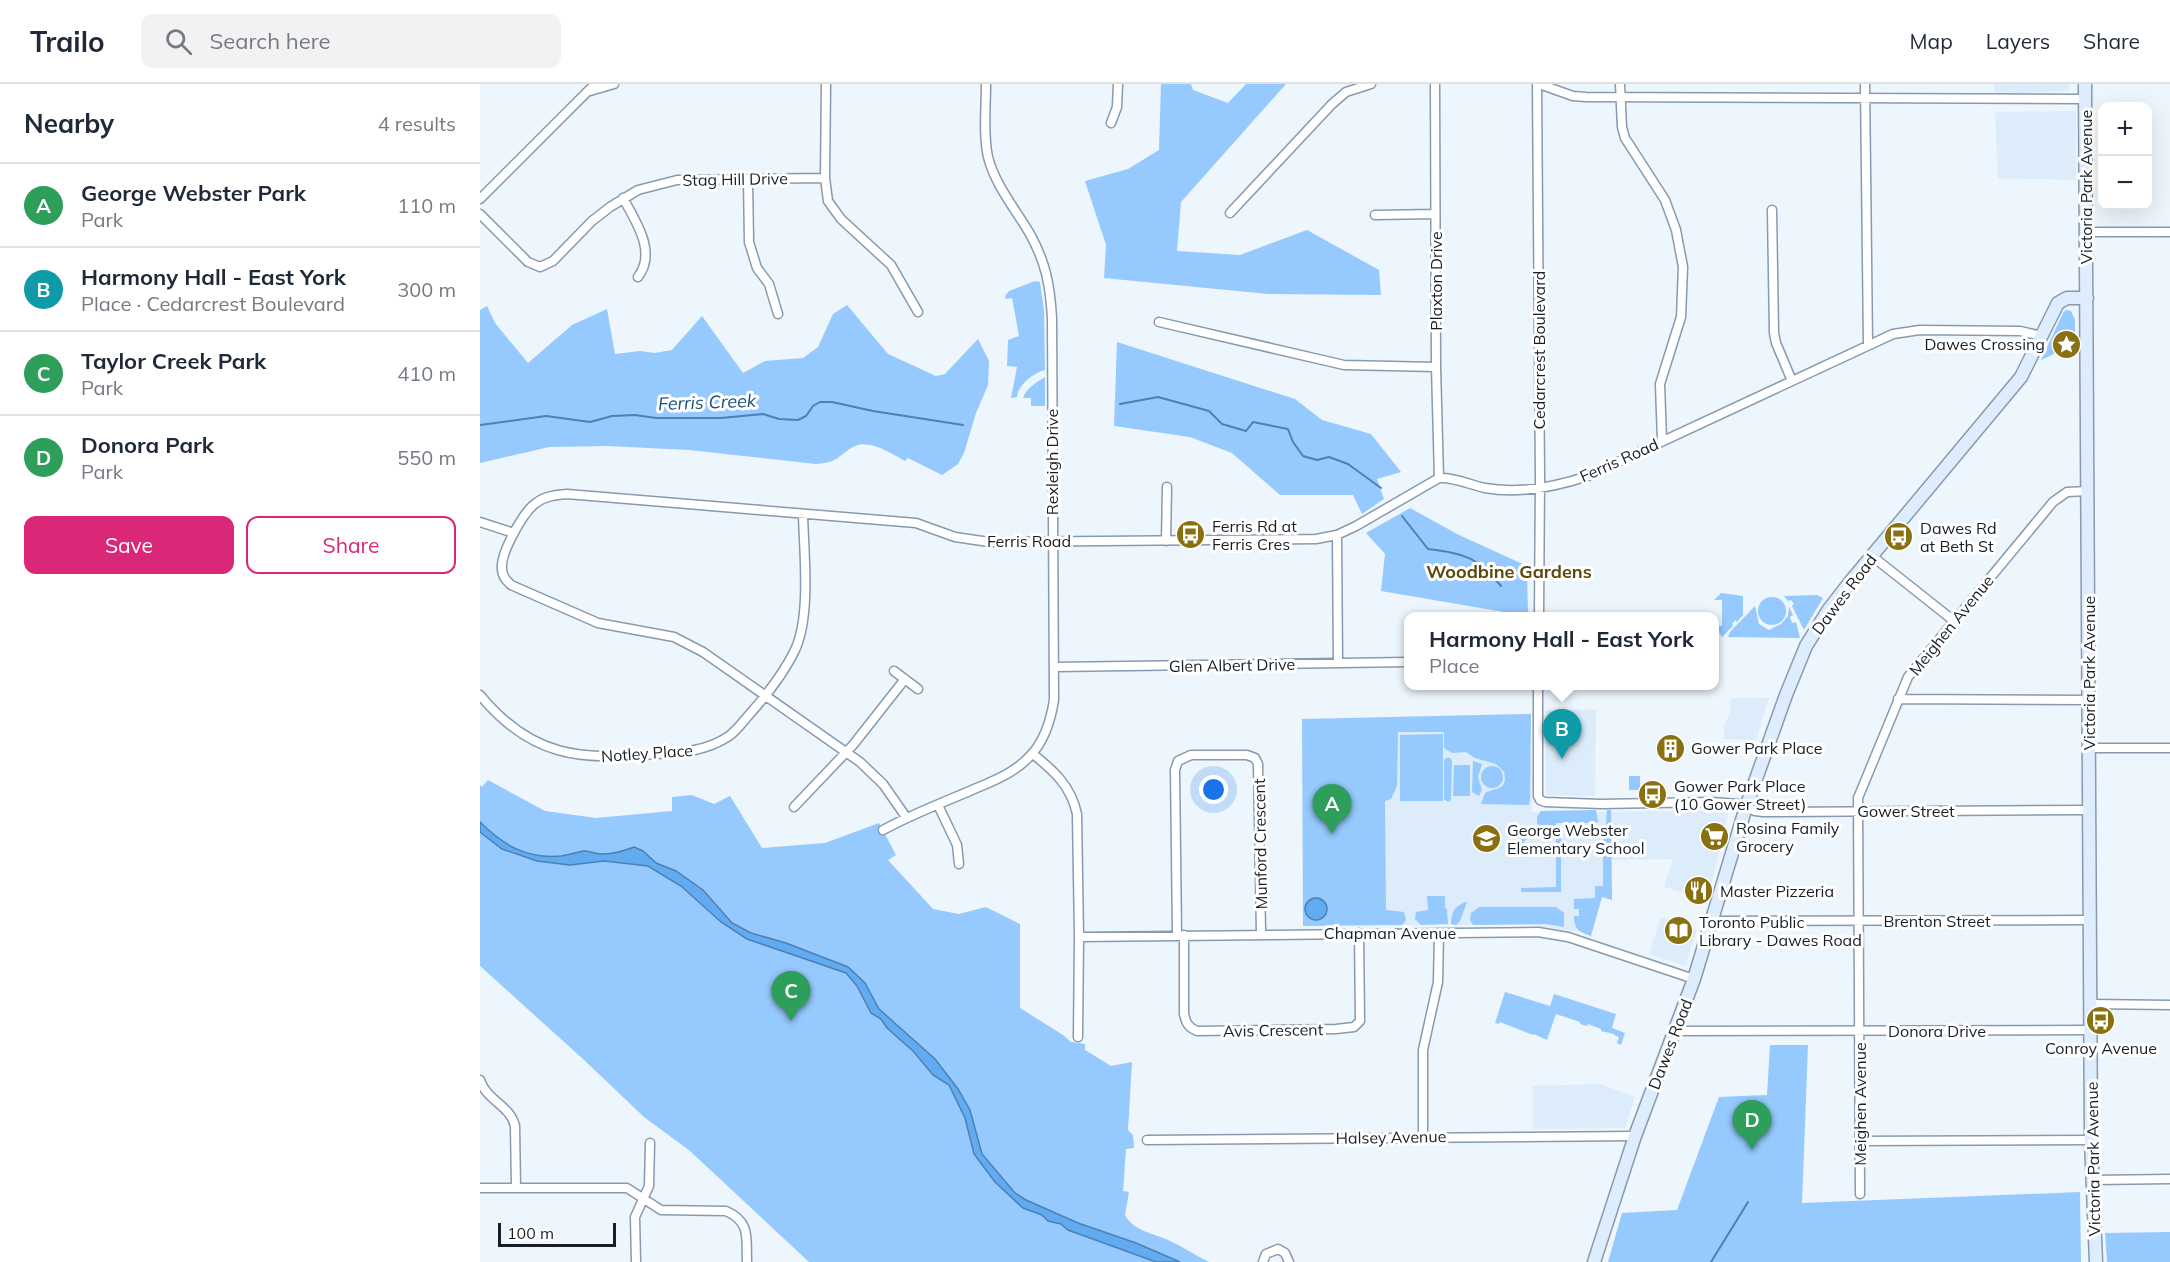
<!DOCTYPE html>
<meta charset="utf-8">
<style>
:root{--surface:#fff;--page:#f2f2f3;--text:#1f2937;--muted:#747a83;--line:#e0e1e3;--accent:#db2777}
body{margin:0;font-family:Mulish,sans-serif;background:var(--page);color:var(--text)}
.controls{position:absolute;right:18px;top:18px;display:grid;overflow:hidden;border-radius:12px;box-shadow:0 6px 24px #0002}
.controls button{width:54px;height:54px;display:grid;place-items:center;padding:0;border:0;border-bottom:2px solid var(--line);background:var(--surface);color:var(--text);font:30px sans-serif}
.scale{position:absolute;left:18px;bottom:15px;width:118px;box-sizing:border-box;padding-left:6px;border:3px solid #171e26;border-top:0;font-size:16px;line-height:21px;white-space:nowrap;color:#171e26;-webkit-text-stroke:4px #fff;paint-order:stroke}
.you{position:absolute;left:734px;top:706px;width:21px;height:21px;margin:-15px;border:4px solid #fff;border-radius:50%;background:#1a73e8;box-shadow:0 0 0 9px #1a73e833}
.badge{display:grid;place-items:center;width:39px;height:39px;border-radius:50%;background:var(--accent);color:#fff;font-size:20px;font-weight:700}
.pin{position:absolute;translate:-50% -50px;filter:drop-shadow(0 2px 3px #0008)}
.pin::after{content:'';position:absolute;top:32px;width:21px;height:18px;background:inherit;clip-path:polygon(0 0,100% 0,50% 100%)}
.popup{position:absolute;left:924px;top:528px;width:315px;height:78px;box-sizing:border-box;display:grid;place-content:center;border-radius:12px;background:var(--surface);filter:drop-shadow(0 2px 4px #0005);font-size:20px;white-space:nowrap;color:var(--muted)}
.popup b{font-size:22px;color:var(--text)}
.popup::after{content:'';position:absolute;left:50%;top:100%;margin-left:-12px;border:12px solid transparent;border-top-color:var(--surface)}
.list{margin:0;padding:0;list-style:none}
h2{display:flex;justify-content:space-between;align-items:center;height:78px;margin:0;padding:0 24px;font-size:26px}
h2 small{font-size:20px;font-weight:400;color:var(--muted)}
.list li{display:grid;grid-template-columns:39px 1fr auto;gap:18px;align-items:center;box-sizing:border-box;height:84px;padding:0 24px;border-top:2px solid var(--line)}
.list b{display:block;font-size:22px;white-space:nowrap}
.list p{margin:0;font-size:20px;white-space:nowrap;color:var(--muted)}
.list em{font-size:20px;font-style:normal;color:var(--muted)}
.actions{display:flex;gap:12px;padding:18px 24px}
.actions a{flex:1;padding:14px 0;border:2px solid var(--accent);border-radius:12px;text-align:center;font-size:21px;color:var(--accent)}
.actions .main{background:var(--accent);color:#fff}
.icon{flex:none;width:33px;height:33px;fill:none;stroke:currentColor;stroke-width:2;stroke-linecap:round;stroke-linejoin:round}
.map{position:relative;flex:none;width:1690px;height:1178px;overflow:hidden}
header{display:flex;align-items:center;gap:36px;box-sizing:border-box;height:84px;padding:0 30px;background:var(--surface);border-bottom:2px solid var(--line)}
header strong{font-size:28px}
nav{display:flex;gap:33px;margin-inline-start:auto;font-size:21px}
.search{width:420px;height:54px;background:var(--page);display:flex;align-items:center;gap:15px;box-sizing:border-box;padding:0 21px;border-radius:12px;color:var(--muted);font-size:22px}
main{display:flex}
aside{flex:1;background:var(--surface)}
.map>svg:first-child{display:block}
</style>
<header>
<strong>Trailo</strong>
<div class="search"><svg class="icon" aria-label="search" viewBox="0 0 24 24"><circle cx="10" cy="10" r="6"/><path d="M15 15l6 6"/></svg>Search here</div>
<nav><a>Map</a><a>Layers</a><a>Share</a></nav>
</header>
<main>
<aside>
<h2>Nearby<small>4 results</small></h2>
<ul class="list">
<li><span class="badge" style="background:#2e9e5b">A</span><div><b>George Webster Park</b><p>Park</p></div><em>110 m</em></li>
<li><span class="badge" style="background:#0f9aa8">B</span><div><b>Harmony Hall - East York</b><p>Place · Cedarcrest Boulevard</p></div><em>300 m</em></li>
<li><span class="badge" style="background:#2e9e5b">C</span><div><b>Taylor Creek Park</b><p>Park</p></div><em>410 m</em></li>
<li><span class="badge" style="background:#2e9e5b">D</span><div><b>Donora Park</b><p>Park</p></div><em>550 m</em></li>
</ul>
<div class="actions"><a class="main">Save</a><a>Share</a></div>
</aside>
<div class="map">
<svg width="1690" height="1178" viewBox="0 0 1690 1178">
<rect width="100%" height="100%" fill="#edf5fd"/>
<path fill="#dcecfb" d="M1514 0H1589V7L1514 10Z
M1596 27V96L1518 94 1515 28Z
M1251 614H1289L1276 656 1244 655V642L1250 628Z
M1116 625 1115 712 1066 711V627Z
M1051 630 1052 728H1131L1249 726 1228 815 1184 803 1193 775 1130 776 1132 816 1120 812 1108 849 1051 841H898L879 634Z
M1181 833 1217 846 1205 882 1169 870Z
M1120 1000 1155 1013 1145 1044 1053 1045V1002Z"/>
<path fill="#96c9fd" d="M681 0H711L713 6 748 19 766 0H806L701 118 697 167 760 171 827 146 899 186 901 211 788 210 624 194 626 161 605 97 648 85 679 66Z
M555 197 560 198 564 227 565 286C553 289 538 301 537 313L531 314 537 283 527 282 528 256 539 252 532 214 526 215 525 212 529 207Z
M367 221 408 270 456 292 465 290 498 255 509 277 508 301 496 329 484 369 478 380 462 391 428 374 425 377C413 370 389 355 375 362 356 372 361 378 336 380L209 366 128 362 69 363 0 379V226L7 222 15 239 48 279 92 241 127 225 135 270 160 267 175 269 192 266 222 232 263 289 285 277 323 274 338 263 353 230Z
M1586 226 1591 227 1595 236V260L1561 276 1583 229Z
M637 258 815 315 842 336 891 350 921 388 897 395 904 415 882 430 873 411H800L752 369 710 353 634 342Z
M565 293V322H551V314H543C546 304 557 298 565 293Z
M930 424 979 451 1047 482 1048 532 901 507 905 470 886 449Z
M1241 509 1263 512V531L1257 538 1255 536 1252 540 1253 542 1242 553 1235 542H1242V516H1234Z
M1337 511 1343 514 1324 546 1312 522 1314 520 1311 516 1308 517 1304 512Z
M1278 527a14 14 0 1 1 28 0a14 14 0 1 1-28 0Z
M1275 522 1279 540 1289 546 1301 540 1308 532 1309 523 1313 531 1310 533 1312 539 1316 538 1320 554 1248 553 1250 548Z
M1051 630 1050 714 1049 721 1001 720 1005 709C1017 703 1028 707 1024 688L1016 680 995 674 986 668 972 669 964 664V648H918L917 702 911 715 905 717 906 826 924 828 926 836 922 841 823 842 822 635Z
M963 650V717H920V651Z
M968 673 972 676 971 716 968 718 964 715V676Z
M993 677 1002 680 998 693 1002 706 999 712 992 708Z
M974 681H990V712H973Z
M1001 693a11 11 0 1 1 22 0a11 11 0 1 1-22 0Z
M1149 692H1160V706H1149Z
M8 696 65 727 116 734 192 727V713L212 711 234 720 250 712 282 764 345 759 399 739 416 771 408 776 453 825 479 830 506 823 540 840V924L583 951 591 958 605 960V966L631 982 652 978 648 1046 653 1051 654 1064 646 1065 643 1107 649 1108 645 1131C654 1148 674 1149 690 1157 704 1163 716 1172 729 1178H329L210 1067 164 1033 103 975 0 882V701L2 703Z
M1116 726 1118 738 1116 739H1076V744H1061L1057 739V733L1061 727Z
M1127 726H1131L1132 816 1122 813 1111 852C1099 848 1094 845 1094 832H1099V825H1094V815L1115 814V802H1123V755L1125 754Z
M1050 743 1054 747 1044 758 1048 762 1043 767 1037 761 1041 756 1039 753Z
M1076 754H1081V808H1041V804L1076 803Z
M947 812H965V824L967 825 968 840 941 841 935 835 936 828 948 826Z
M985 818H987L980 837 976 841 971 840C972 827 973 824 985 818Z
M999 823H1076L1084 829V843L1066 840 993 841 990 836 991 829Z
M1025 908 1070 922 1074 910 1136 930 1132 944 1145 949 1141 961 1137 959 1139 953 1134 951V950L1121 947V945L1108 940 1107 942 1100 940V938L1076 930 1067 956 1054 950 1053 951 1020 938 1019 940 1015 939Z
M1290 961H1328L1322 1119 1600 1108 1601 1178H1128L1142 1129 1197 1126 1239 1013 1287 1011Z
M1690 1148V1178H1627L1625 1149Z"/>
<path fill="#62abf1" stroke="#4c81b4" stroke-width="1.5" d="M0 738C24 762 47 775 81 772 89 771 97 768 104 767 110 767 116 770 123 770 134 770 144 767 154 763L163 767 176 779 196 787 223 806 252 839 271 849 306 859 368 883 385 899 399 925 455 975 478 1005 490 1026 502 1070 535 1109 546 1116 598 1139 656 1159 700 1178H676L588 1146 581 1140 568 1137 562 1131 543 1124 515 1098 494 1070 485 1034 469 1001 453 991 433 967 407 944 401 935 391 929 377 902 366 889 267 855 241 838 201 802 168 782 124 777 90 781 57 777 22 765 0 748Z
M825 825a11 11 0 1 1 22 0a11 11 0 1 1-22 0Z"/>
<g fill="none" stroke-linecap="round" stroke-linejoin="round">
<path stroke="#4c81b4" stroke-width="2" d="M640 320 678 313 729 327 742 340 766 347 773 338 808 345 813 358 823 372 837 376 849 373 868 380 901 404
M0 341 66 332 110 338 132 332 155 331 176 334H241L283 330 299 335 318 336 326 332 333 322 340 318H352L393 327 483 341
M922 432 948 465C986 470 995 472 1021 502
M1231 1178 1268 1118"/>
<defs>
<path id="street" d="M346 0 345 94 348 117 361 135 411 181 438 228
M955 0 956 283 959 394
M1057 0 1060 395 1059 532
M1059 0 1093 12 1106 13 1605 15
M1140 0 1142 43 1145 54 1185 116 1196 146 1203 183 1201 233 1180 300 1182 357
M1385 0 1388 261
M110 7 134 0
M631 39 637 23 638 0
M268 95 269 158 277 184 289 200 298 230
M143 114C156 138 177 168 158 193
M0 115 115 0
M1292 126 1294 249 1296 259 1312 297
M750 129 852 20 866 8 891 0
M0 130 48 178 60 183 73 177 112 137 130 123 158 106 197 96 345 94
M895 131 955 130
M1606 148H1690
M679 238 864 281 956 283
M0 438 34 449
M857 451 858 579
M686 457 687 403
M1392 472 1474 537
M574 583 929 578
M414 587 438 605
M1058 602V712L1060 716 1065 718 1121 720 1232 718 1257 720 1275 727 1283 728 1610 726
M0 611C52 674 100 676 175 670 201 669 227 667 249 652 256 647 262 639 268 632 286 612 303 591 315 566 331 532 324 469 323 431
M1418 615 1609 616
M1609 664H1690
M553 670C574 687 591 702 597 730L599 853 598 953
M458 721 477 761 479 780
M314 723 373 661 425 595
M426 733 403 700 380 678 223 568 194 553 118 539 31 501C26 496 22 492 22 485 20 470 43 428 56 419 65 412 76 411 87 410L436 439 475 453 509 458 836 455 857 451 876 442 959 394C975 393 990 401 1005 404 1039 410 1075 403 1108 392L1413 250 1440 246 1540 247 1562 252
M403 746C432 730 462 719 492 706 513 697 535 689 551 671 564 657 571 635 574 616L572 234C570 201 566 179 550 150 536 126 515 101 508 73 503 50 506 24 506 0
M1232 837 1610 836
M697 851 695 686 698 677 711 671H767L775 674 778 680 781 849
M704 851V930C706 939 708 943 717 947L856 945 874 943 880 937 879 849
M599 853 1058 848 1088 853 1214 895
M1611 920 1690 921
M1195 947 1611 946
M0 996C7 1017 30 1021 35 1042L36 1104
M943 1053V966L958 898 959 849
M667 1056 1155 1052
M1380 1057 1611 1056
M1613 1096 1690 1095
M0 1104H147L181 1126 246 1127C271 1138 266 1154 267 1178
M1380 1110 1378 714 1428 593 1573 418 1587 408 1608 407
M156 1178 155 1133 169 1102 170 1059
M783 1178 786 1170 798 1165 805 1169 809 1178"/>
<path id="secondary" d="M1605 0 1611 1056 1616 1178
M1114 1178 1155 1052 1214 895 1266 723 1306 611 1326 562 1349 525 1370 498 1541 293 1578 219 1587 214H1607"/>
</defs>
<use href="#street" stroke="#889aad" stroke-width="11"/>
<use href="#secondary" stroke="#889aad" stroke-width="15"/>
<use href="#street" stroke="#fff" stroke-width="8"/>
<use href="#secondary" stroke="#ddedfe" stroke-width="12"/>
</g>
<defs>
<symbol id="sight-disc" viewBox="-11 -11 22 22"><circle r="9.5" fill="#897011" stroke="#fff"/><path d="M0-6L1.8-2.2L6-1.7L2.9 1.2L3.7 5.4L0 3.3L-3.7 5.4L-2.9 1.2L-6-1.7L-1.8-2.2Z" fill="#fff"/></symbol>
<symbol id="bus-disc" viewBox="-11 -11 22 22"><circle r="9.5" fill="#897011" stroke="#fff"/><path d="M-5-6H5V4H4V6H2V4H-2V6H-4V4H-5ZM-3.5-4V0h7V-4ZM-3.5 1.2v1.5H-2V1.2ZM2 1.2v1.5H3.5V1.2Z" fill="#fff"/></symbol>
<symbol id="building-disc" viewBox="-11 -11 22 22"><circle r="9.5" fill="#897011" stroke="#fff"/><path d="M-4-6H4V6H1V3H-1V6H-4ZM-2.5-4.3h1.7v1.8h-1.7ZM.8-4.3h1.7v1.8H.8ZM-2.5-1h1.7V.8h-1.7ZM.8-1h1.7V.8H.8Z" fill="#fff"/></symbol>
<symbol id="supermarket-disc" viewBox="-11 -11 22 22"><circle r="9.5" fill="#897011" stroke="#fff"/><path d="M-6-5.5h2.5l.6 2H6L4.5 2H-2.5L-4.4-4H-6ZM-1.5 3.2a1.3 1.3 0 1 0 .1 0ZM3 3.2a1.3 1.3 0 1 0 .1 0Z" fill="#fff"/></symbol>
<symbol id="school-disc" viewBox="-11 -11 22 22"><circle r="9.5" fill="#897011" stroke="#fff"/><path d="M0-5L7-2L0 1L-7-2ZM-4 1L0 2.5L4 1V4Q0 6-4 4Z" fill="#fff"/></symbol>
<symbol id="restaurant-disc" viewBox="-11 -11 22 22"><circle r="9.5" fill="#897011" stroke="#fff"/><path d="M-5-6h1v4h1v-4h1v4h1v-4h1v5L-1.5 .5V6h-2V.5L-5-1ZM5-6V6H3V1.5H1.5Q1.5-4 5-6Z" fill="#fff"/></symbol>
<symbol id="library-disc" viewBox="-11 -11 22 22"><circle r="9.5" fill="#897011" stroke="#fff"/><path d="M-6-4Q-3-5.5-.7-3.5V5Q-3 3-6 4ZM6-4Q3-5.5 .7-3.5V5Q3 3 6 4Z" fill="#fff"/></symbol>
</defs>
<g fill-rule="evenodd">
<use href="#sight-disc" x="1570" y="244" width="33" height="33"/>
<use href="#bus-disc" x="694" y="434" width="33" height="33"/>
<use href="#bus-disc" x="1402" y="436" width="33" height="33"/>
<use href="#building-disc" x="1174" y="648" width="33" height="33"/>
<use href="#bus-disc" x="1156" y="694" width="33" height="33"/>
<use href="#supermarket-disc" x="1218" y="736" width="33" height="33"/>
<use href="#school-disc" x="990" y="738" width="33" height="33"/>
<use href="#restaurant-disc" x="1202" y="790" width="33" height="33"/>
<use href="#library-disc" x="1182" y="830" width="33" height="33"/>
<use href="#bus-disc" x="1604" y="920" width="33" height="33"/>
</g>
<g text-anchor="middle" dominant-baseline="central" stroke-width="6" stroke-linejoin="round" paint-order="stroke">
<g font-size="16" fill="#171e26" stroke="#fff">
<text transform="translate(255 95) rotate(-1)">Stag Hill Drive</text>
<text transform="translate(1606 103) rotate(-90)">Victoria Park Avenue</text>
<text transform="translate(956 197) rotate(-90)">Plaxton Drive</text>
<text transform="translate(1059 266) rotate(-90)">Cedarcrest Boulevard</text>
<text transform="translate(1139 376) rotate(-24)">Ferris Road</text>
<text transform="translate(572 378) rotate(-90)">Rexleigh Drive</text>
<text x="549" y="457">Ferris Road</text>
<text transform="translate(1364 510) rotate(-53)">Dawes Road</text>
<text transform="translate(1471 541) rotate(-51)">Meighen Avenue</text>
<text transform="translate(752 581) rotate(-1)">Glen Albert Drive</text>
<text transform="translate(1609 589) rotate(-90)">Victoria Park Avenue</text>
<text transform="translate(167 669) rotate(-4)">Notley Place</text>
<text x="1426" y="727">Gower Street</text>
<text transform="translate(780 760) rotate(-91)">Munford Crescent</text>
<text x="1457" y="837">Brenton Street</text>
<text x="910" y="849">Chapman Avenue</text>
<text transform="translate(793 946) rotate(-1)">Avis Crescent</text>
<text x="1457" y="947">Donora Drive</text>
<text transform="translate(1190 960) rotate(-69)">Dawes Road</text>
<text transform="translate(1380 1020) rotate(-90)">Meighen Avenue</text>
<text transform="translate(911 1053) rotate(-1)">Halsey Avenue</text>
<text transform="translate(1613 1075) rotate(-91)">Victoria Park Avenue</text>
</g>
<g font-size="16" fill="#171e26" stroke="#fff" text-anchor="start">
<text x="1565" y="260" text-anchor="end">Dawes Crossing</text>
<text x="732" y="442">Ferris Rd at<tspan x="732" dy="18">Ferris Cres</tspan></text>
<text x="1440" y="444">Dawes Rd<tspan x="1440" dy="18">at Beth St</tspan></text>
<text x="1211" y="664">Gower Park Place</text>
<text x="1194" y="702">Gower Park Place<tspan x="1194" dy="18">(10 Gower Street)</tspan></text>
<text x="1256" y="744">Rosina Family<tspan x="1256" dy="18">Grocery</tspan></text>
<text x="1027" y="746">George Webster<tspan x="1027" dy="18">Elementary School</tspan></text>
<text x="1240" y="807">Master Pizzeria</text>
<text x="1219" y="838">Toronto Public<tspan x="1219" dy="18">Library - Dawes Road</tspan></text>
<text x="1621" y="964" text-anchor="middle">Conroy Avenue</text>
</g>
<g font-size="18" font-style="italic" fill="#1d507e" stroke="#fff">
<text transform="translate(227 318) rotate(-2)">Ferris Creek</text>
</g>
<g font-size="18" font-weight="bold" fill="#5a4908" stroke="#fff">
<text x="1029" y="487">Woodbine Gardens</text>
</g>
</g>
</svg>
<div class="controls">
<button>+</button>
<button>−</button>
</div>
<div class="scale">100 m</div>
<div class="you"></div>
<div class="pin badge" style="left:852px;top:750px;background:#2e9e5b">A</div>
<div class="pin badge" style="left:1082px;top:675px;background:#0f9aa8">B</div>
<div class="popup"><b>Harmony Hall - East York</b>Place</div>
<div class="pin badge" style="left:311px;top:937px;background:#2e9e5b">C</div>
<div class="pin badge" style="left:1272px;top:1066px;background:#2e9e5b">D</div>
</div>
</main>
